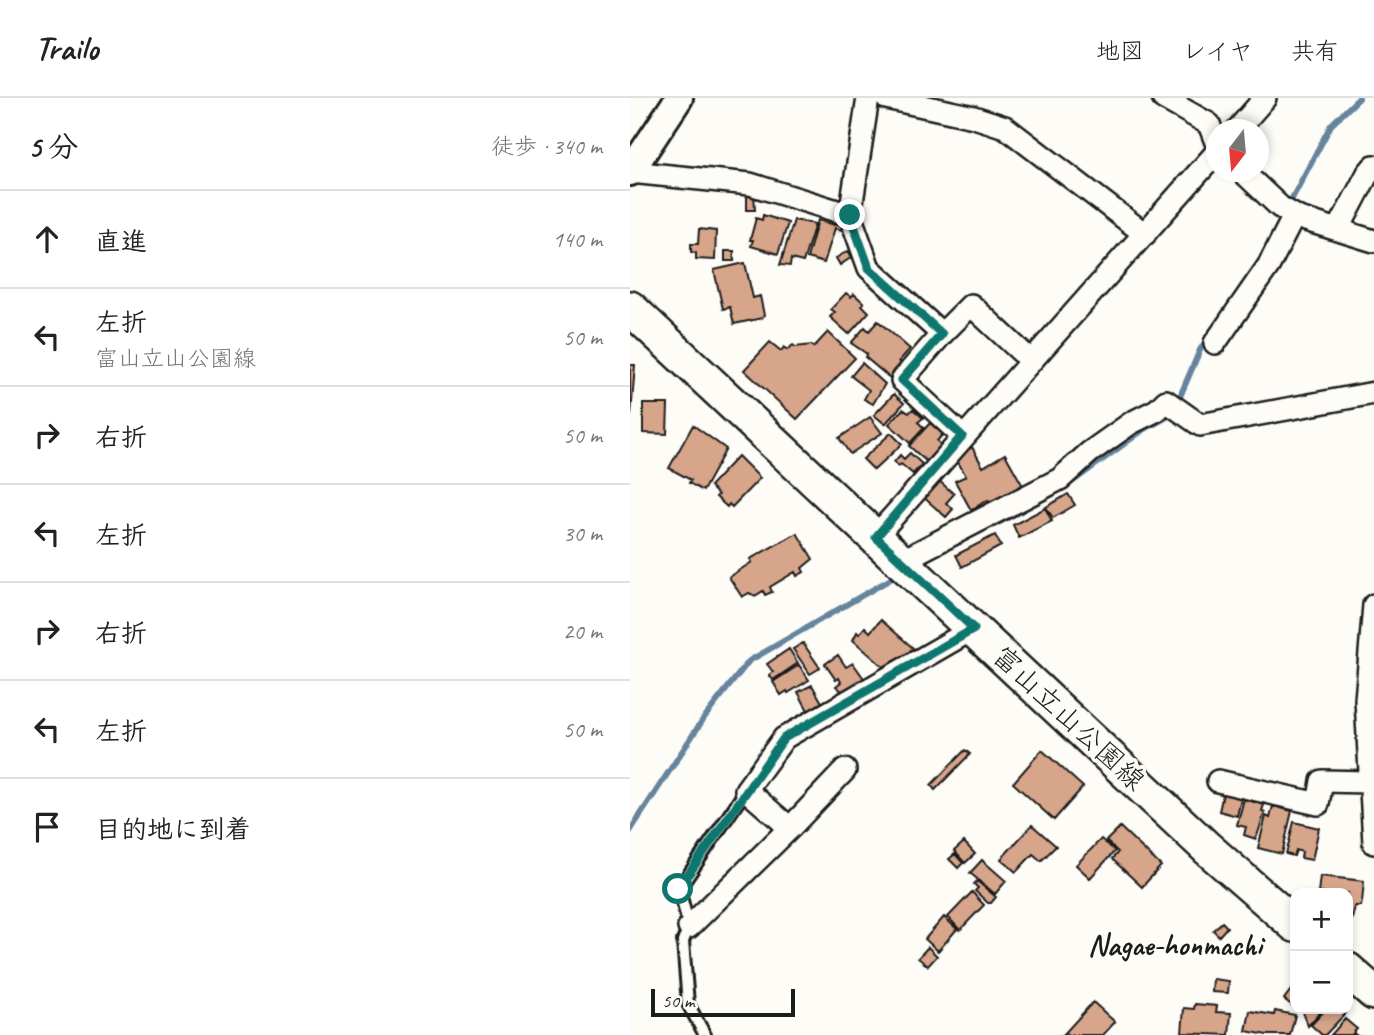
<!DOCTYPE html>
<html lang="ja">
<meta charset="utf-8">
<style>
:root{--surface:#fff;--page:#f2f2f2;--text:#222;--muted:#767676;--line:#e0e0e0}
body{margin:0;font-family:Caveat,"Klee One",sans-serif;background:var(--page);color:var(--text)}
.controls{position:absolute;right:21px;bottom:21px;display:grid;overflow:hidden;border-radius:14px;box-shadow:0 4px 10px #0003}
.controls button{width:63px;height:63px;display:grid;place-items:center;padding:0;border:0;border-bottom:2px solid var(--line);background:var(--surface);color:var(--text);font:35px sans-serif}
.compass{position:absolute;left:576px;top:21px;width:63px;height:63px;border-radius:50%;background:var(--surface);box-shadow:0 4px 10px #0003;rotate:196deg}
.scale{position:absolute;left:21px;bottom:18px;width:144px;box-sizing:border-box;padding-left:7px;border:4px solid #1c1c1c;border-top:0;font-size:19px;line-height:24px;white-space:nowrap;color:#1c1c1c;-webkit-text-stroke:5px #fdfcf7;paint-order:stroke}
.stop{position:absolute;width:21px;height:21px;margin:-16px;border:5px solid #0f766e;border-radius:50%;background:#fff}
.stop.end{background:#0f766e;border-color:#fff;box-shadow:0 2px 7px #0008}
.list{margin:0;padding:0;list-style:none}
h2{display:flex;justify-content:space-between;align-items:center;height:91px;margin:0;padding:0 28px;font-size:30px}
h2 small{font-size:23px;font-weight:400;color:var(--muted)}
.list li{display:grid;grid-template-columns:46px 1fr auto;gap:21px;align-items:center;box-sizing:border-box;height:98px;padding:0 28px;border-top:2px solid var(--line)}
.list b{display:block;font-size:26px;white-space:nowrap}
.list p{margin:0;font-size:23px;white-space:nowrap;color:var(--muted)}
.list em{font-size:23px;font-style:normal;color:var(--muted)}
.icon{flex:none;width:38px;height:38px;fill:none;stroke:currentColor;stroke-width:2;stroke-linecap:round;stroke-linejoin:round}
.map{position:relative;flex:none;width:744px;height:937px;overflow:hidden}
header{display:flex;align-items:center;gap:42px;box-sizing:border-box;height:98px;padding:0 35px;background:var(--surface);border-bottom:2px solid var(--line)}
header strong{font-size:33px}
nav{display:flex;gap:38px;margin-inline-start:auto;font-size:24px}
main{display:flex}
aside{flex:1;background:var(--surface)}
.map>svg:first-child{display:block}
</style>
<header>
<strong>Trailo</strong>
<nav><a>地図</a><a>レイヤ</a><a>共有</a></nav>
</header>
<main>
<aside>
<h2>5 分<small>徒歩 · 340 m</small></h2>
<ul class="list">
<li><svg class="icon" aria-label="ahead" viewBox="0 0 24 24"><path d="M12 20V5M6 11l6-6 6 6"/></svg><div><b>直進</b></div><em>140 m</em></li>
<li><svg class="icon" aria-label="left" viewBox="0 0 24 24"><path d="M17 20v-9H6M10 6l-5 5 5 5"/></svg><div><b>左折</b><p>富山立山公園線</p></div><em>50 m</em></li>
<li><svg class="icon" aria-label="right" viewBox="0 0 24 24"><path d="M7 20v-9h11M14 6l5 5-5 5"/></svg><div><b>右折</b></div><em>50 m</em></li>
<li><svg class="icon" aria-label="left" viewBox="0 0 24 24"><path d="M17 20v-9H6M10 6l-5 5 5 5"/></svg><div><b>左折</b></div><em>30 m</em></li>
<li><svg class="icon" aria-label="right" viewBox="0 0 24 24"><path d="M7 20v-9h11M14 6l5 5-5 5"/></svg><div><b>右折</b></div><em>20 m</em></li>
<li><svg class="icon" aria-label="left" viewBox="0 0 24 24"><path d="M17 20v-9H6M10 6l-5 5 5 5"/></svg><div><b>左折</b></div><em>50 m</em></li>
<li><svg class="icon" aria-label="arrive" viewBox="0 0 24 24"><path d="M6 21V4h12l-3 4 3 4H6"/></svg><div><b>目的地に到着</b></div></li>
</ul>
</aside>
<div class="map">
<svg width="744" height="937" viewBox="0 0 744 937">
<rect width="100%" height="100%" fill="#fdfcf7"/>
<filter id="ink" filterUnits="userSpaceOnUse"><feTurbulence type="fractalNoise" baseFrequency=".0143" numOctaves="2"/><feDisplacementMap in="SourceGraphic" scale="14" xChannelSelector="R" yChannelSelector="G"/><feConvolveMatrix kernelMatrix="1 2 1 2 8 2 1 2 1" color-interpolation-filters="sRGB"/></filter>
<g filter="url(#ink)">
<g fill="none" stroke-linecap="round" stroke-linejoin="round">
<path stroke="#65849d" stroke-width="6" d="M658 108 701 27 729 0
M435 389 513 332 537 319 548 303 570 252 578 240
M364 427 423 396
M0 733 74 620 119 563 271 475"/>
</g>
<path fill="#d7a58a" stroke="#1c1c1c" stroke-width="2" d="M117 95H124L125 112H117Z
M133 117 158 125 148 156 121 148 123 142H120L126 120 132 122Z
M164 122 185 126 173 164 161 161 160 168 150 167Z
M188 122 205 127 206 122 215 124 212 132 205 130 194 165 177 160Z
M69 131 86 133 85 162 66 161V155L61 154V146H68Z
M95 153H104V163H95Z
M218 153 222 159 210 167 206 160Z
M115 165 123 200 130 198 134 217 132 220 104 226 100 209 93 211 84 172Z
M216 195 221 199 224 196 234 205 232 207 239 214 219 236 200 219 205 214 201 211Z
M248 223 280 251 269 263 272 266 260 280 235 259 237 256 221 245 235 229 239 233Z
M198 234 225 260 167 321 114 272 140 244 151 253 154 249 157 252 163 247 165 249 182 247 184 249Z
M232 265 255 286 243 306 234 301 239 292 221 278Z
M0 267H5L1 317H0Z
M264 296 274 305 255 326 244 317Z
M13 306H38L37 336 13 335Z
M273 311 279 315 283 311 293 320 288 324 294 330 280 345 259 326Z
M240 319 252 335 220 356 209 340Z
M300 325 313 336 307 343 311 347 297 364 279 348Z
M63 327 96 351 73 393 59 385 61 382 39 370Z
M261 335 272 346 244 372 233 361Z
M342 349 353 369 375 356 393 388 360 406 358 402 341 412 325 383 336 378 325 359Z
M280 355 292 366 283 376 271 366 269 368 264 364 270 357 274 361Z
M108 358 130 380 102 409 99 406 97 409 86 399 88 397 80 388Z
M307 381 324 396 316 405 323 411 316 419 292 398Z
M438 396 445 407 423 420 416 409Z
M415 410 422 423 389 440 383 427Z
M167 435 183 461 172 470 174 474 167 478 165 474 140 489 142 494 135 497 133 493 125 498 119 495 112 499 99 479 122 464 120 461Z
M365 437 371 448 332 469 326 457Z
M251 522 283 550 259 574 223 542 227 534 229 536 235 529 240 534Z
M173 545 190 570 180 576 163 551Z
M159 551 168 565 143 582 139 577 143 574 137 566Z
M208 557 216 569 223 565 235 582 215 596 206 588 211 584 209 580 206 582 195 566Z
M169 567 179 582 158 595 157 593 151 597 143 584Z
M182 587 195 610 181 618 168 594Z
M335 652 340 656 305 692 301 687Z
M412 652 453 689 424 722 383 685Z
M594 692 612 696 607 718 589 713Z
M614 701 634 707 632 713 635 714 626 741 614 737 616 729 607 727Z
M643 708 662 713 652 756 628 750 636 718 640 720Z
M664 724 689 730 682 762 671 760 672 754 666 752 664 758 656 756Z
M402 727 426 748 411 763 403 756 386 774 371 761Z
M490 729 531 768 512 789 482 761 488 754 476 743Z
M471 741 485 753 460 780 446 767Z
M334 744 345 756 335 765 324 753Z
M325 756 333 765 328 770 319 761Z
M352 762 376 783 365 796 340 775Z
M690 778 734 783 732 804 731 808H725L722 821 718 820V795H688Z
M347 783 366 799 361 805H358L345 793 348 790 344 786Z
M342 794 354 807 330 832 318 819Z
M314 819 327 831 308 853 295 841Z
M592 824 597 829 589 838 583 832Z
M298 849 307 858 298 868 288 860Z
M583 881 599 883 598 895 582 894Z
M661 892 665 895V910L654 901Z
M463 904 485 924 473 937H433Z
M565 906 587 908 586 914 601 915 599 937 552 935 554 910 564 911Z
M672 911H693L678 928Z
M696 911H709L715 916 695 937H692L681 927Z
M620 913 644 917 645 913 665 917 660 937H637L616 933Z
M715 921 727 931 723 935 726 937H701Z"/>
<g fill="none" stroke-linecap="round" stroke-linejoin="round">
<defs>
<path id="service" d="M75 937 58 906 53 843 59 829 49 791 116 692"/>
<path id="minor" d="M238 0 220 117 239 170 312 236 272 282 332 338
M256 0 344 19 375 29 515 136
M533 0 579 26 586 44
M607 32 635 0
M0 74 120 86 220 117
M613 74 650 109 669 120 744 143
M708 132 738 75 744 68
M312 236 341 207 400 262
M585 245 639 167 664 118
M245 439C358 310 473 183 586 55
M271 463 430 381 460 354 501 325 527 312 536 303 570 327 744 295
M744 507 736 602 744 745
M588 683 688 706 692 683 739 684
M160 730 116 692 154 640 343 531
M59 829 160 730 215 672"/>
<path id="tertiary" d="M0 74 49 0"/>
<path id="primary" d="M0 210 577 750 665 827
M718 872 744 895"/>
</defs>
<use href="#service" stroke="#1c1c1c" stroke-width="16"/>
<use href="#minor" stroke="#1c1c1c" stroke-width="26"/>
<use href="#tertiary" stroke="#1c1c1c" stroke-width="32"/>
<use href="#primary" stroke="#1c1c1c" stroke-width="38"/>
<use href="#service" stroke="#fdfcf7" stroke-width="10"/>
<use href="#minor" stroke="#fdfcf7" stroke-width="21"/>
<use href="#tertiary" stroke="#fdfcf7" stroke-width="26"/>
<use href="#primary" stroke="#fdfcf7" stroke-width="33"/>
</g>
</g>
<g fill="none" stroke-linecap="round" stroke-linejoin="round" filter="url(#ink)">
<path stroke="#0f766e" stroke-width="9" d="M48 791 154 640 344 531 246 439 332 338 272 282 312 236 239 170 220 117"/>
</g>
<g text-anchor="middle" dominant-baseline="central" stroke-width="7" stroke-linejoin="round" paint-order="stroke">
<g font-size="28" fill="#1c1c1c" stroke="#fdfcf7">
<text transform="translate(439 620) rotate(43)">富山立山公園線</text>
</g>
<g font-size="30" font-weight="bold" fill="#1c1c1c" stroke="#fdfcf7">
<text x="545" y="847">Nagae-honmachi</text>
</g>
</g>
</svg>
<div class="controls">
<button>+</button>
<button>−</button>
</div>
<svg class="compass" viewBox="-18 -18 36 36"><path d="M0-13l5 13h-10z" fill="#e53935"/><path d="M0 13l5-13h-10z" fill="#767676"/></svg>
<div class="scale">50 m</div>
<div class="stop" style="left:48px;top:791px"></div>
<div class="stop end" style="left:220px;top:117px"></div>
</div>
</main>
